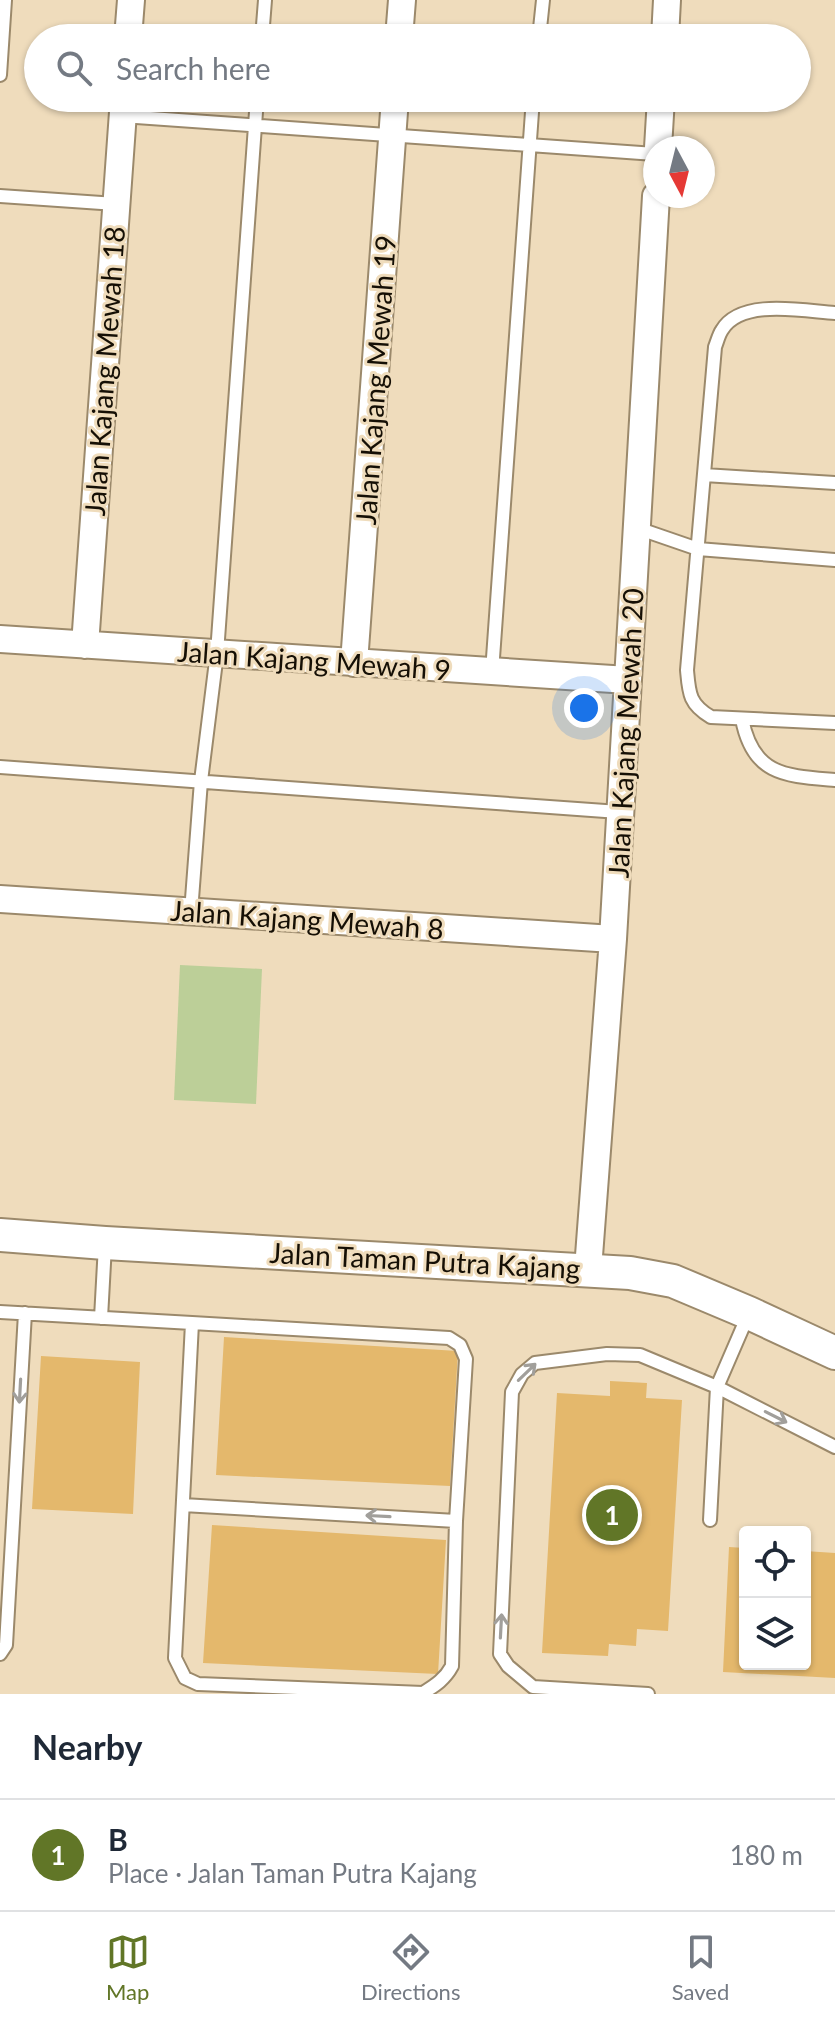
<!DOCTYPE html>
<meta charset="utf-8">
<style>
:root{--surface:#fff;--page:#f2f2f3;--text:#1f2937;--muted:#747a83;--line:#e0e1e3;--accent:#617627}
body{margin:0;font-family:Lato,sans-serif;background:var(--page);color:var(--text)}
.controls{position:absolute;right:24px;bottom:24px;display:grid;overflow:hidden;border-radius:8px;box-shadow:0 2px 6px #0004}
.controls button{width:72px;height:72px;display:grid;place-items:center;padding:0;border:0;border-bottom:2px solid var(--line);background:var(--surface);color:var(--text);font:40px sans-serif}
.compass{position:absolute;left:643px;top:136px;width:72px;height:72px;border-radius:50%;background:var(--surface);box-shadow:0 2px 6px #0004;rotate:173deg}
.you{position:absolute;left:584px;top:708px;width:28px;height:28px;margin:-20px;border:6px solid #fff;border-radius:50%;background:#1a73e8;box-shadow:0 0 0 12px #1a73e833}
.badge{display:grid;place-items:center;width:52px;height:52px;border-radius:50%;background:var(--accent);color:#fff;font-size:26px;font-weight:700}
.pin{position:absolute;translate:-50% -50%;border:4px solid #fff;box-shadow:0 2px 8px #0006}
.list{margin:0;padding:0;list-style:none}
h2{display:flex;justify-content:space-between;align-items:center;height:104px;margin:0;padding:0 32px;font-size:34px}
h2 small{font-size:26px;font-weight:400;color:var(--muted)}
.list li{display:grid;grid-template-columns:52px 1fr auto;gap:24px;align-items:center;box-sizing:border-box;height:112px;padding:0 32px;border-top:2px solid var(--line)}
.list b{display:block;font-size:30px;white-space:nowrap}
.list p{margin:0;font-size:26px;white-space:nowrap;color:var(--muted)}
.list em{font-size:26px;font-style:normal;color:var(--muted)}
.icon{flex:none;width:44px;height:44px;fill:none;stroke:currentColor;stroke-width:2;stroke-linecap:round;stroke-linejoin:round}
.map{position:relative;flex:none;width:835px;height:1694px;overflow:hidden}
.search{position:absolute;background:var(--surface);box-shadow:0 2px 6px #0004;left:24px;right:24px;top:24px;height:88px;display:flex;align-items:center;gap:20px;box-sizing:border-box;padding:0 28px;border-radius:44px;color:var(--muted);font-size:30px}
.sheet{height:216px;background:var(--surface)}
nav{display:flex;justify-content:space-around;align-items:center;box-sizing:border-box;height:112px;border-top:2px solid var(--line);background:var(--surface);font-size:22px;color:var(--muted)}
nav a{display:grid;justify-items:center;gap:4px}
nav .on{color:var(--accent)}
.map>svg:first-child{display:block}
</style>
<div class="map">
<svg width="835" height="1694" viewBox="0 0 835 1694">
<rect width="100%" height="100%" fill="#efdcbc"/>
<path fill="#bccf98" d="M180 965 262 969 256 1104 174 1100Z"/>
<path fill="#e4b86c" d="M224 1337 458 1351 450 1486 216 1475Z
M41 1356 140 1362 133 1514 32 1509Z
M610 1381 647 1383 646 1398 682 1400 668 1631 637 1629 636 1646 609 1644 608 1656 542 1653 557 1393 610 1396Z
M212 1525 446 1540 438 1674 203 1663Z
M729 1547 745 1548V1664H805V1551L835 1553V1678L723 1672Z"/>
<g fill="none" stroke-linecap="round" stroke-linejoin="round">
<defs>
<path id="service" d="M262 38 265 0
M539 38 543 0
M0 75 5 0
M122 116 655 154
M0 196 116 204
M835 313C804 311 741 298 722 330 719 334 717 342 715 347L687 670C689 693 689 704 711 717L835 723
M704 475 835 483
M637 528 698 549 835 560
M492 672 533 98
M742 719C753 776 786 776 835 780
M0 767 619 812
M191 912 201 781 217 653 257 98
M0 1312 192 1323
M101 1318 105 1245
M192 1323 449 1338 460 1345 466 1359 456 1521 452 1666C445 1679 436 1685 423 1693L198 1684 185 1678 175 1658Z
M183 1505 456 1521
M710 1520 717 1387 749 1313
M0 1654 6 1645 25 1313
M648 1694 533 1687 508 1666 500 1654 512 1392 522 1374 535 1363 607 1354 640 1355 717 1387 835 1447"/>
<path id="minor" d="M128 38 131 0
M399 38 402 0
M665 38 667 0
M658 148 661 98
M0 639 628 680
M85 645 124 98
M354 663 395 98
M0 899 613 939
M588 1269 613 939 656 196"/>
<path id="tertiary" d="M0 1235 105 1243 630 1273 673 1281 749 1313 835 1353"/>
</defs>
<use href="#service" stroke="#9b896b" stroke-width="16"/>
<use href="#minor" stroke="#9b896b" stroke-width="30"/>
<use href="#tertiary" stroke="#9b896b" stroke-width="36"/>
<use href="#service" stroke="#fff" stroke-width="12"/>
<use href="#minor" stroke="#fff" stroke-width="26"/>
<use href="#tertiary" stroke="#fff" stroke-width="32"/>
</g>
<defs><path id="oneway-shaft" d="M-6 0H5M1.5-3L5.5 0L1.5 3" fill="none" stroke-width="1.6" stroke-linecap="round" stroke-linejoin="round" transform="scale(2)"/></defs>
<g stroke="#a19f9b">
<use href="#oneway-shaft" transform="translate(527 1372) rotate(-44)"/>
<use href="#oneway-shaft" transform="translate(20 1391) rotate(93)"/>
<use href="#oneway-shaft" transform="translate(776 1417) rotate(27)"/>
<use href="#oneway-shaft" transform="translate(378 1516) rotate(-177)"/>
<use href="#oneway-shaft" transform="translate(501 1626) rotate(-87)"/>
</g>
<g text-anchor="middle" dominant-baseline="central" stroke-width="6" stroke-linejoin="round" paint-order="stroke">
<g font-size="28" fill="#150f05" stroke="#efdcbc">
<text transform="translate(104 371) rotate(-86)">Jalan Kajang Mewah 18</text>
<text transform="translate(375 380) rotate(-86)">Jalan Kajang Mewah 19</text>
<text transform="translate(314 660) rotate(4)">Jalan Kajang Mewah 9</text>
<text transform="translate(625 733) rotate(-87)">Jalan Kajang Mewah 20</text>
<text transform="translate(307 919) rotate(4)">Jalan Kajang Mewah 8</text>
<text transform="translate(425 1260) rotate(3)">Jalan Taman Putra Kajang</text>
</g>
</g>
</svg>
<div class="controls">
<button><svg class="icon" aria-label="locate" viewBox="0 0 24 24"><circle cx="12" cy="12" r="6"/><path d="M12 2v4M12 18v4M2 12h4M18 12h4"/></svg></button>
<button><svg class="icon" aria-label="layers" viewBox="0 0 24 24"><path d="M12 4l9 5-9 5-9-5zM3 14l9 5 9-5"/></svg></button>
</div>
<svg class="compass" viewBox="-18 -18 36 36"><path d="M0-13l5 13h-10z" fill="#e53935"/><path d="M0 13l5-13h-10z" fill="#747a83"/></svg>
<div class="you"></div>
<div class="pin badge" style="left:612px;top:1515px">1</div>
<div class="search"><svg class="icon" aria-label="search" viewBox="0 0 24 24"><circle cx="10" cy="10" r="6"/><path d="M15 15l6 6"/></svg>Search here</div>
</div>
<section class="sheet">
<h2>Nearby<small></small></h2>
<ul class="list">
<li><span class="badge">1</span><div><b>B</b><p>Place · Jalan Taman Putra Kajang</p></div><em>180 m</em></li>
</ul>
</section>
<nav>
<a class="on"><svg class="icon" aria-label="map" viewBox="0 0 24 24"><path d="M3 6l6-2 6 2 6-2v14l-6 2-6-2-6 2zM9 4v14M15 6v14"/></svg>Map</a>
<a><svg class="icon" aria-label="directions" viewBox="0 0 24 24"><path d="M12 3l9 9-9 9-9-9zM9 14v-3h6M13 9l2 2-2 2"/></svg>Directions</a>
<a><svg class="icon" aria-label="saved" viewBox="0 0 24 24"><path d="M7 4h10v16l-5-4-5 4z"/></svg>Saved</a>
</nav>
